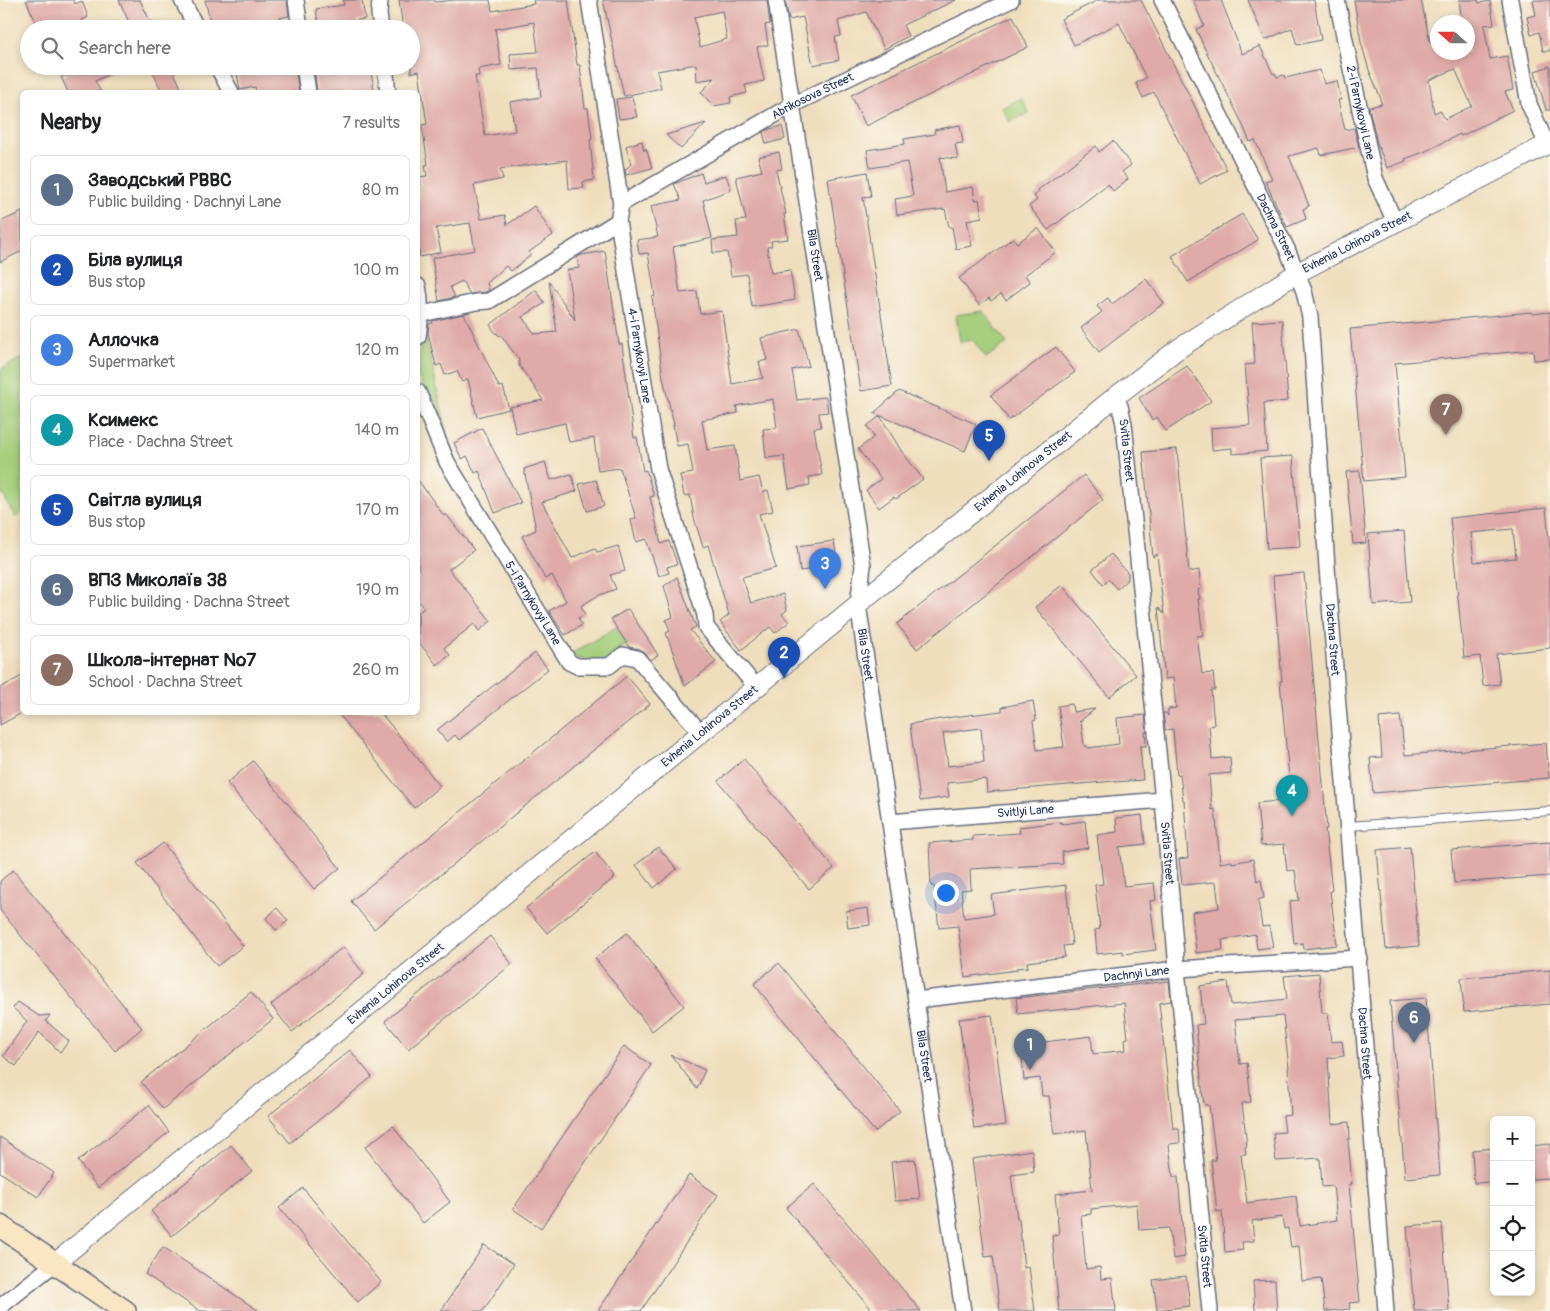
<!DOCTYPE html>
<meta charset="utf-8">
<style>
:root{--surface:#fff;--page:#f2f2f2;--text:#202124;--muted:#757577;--line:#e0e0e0;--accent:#1f6fb2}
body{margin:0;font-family:Pangolin,sans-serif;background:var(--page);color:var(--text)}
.controls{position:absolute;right:15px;bottom:15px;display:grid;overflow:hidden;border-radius:8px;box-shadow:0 2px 8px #0003}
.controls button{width:45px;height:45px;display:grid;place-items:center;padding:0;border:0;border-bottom:1px solid var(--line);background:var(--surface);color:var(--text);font:25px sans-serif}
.compass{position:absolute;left:1430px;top:15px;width:45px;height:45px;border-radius:50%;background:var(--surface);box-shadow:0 2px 8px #0003;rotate:291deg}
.you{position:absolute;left:945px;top:892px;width:18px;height:18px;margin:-12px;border:4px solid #fff;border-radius:50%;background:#1a73e8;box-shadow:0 0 0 8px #1a73e833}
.badge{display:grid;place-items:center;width:32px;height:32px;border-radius:50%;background:var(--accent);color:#fff;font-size:16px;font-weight:700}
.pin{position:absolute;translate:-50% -41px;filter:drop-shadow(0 1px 2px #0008)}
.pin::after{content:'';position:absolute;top:26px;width:18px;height:15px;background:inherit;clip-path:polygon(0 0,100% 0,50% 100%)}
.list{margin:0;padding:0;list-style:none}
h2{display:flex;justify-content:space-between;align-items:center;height:65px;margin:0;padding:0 20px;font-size:21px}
h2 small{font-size:16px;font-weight:400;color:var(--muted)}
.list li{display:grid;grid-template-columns:32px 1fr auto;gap:15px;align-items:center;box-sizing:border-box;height:70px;margin:0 10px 10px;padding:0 10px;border:1px solid var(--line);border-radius:8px}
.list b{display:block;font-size:19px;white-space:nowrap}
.list p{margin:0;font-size:16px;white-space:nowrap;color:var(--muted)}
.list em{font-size:16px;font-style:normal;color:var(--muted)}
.icon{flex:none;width:28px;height:28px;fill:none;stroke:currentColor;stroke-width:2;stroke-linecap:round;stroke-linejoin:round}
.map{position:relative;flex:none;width:1550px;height:1311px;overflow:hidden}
.search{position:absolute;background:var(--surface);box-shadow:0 2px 8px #0003;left:20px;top:20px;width:400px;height:55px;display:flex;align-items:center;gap:12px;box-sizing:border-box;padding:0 18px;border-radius:28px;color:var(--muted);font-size:19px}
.panel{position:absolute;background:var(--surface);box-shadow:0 2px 8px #0003;left:20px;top:90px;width:400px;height:625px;border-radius:8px}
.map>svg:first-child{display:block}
</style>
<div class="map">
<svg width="1550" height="1311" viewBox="0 0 1550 1311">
<rect width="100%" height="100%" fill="#fbf7ec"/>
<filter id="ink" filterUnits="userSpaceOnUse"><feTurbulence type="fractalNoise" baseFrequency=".02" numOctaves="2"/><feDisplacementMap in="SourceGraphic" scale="10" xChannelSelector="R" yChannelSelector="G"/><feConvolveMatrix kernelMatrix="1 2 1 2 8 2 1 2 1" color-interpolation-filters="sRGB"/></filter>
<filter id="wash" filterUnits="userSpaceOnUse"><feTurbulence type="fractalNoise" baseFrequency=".0096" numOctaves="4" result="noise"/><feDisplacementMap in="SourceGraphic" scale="20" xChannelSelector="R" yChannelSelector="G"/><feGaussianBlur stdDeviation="1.12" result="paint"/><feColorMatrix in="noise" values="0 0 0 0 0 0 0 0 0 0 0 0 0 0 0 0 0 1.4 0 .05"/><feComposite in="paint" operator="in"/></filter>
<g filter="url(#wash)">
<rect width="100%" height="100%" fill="#efdebc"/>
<path fill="#a5cf7b" stroke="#607f6c" d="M1021 98 1029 113 1010 122 1002 108Z
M983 311 1007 343 986 358 973 340 960 342 956 315Z
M424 329 451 452 418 376 421 334Z
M22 358V513L15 517 0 489V370Z
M616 627 627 644 604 661 579 659 571 654Z"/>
<g id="blocks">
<path fill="#dfaaa7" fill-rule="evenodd" d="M26 0H73L75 4 82 1 88 17 82 20 86 29H39Z
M119 0H140L154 29H132Z
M205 0H287L289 16 279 18 281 29H212Z
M343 0H362L365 19 357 20 358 26 344 29H319L316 9 344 5Z
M399 0H435V2L455 0H490L492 11 534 4 533 0H568L577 65H580L585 108H588L592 139 590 140 594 180 583 182 584 188 569 189 567 160 500 169 503 179 474 185 481 219 505 215 507 225 534 206 553 235 529 252 531 255 511 271 506 266 487 283 489 290 486 292 470 294 462 281 450 287 455 297 439 301 432 258 475 250 470 223 436 228 441 252 420 257 418 244V186L421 185 419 177 427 176 425 165H428L422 125 427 124 419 71 411 73V29H403ZM534 22 538 52 510 54 511 70 538 68 541 97 510 102 515 131 485 136 475 76H479L478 69 501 65 495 29Z
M603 0H767L770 24 765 25 768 45 757 47 764 81 745 85 747 93 730 97 731 103 713 106 701 92 715 78 697 81 696 64 657 71 661 88 624 96ZM722 11 727 39 700 47 694 17Z
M785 0H956L903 25 908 36 884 49 866 12 838 21 841 36 835 37 839 60 813 65 803 17 789 20Z
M1098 0H1141L1227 170 1200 184 1154 92 1143 98 1136 83 1146 78 1119 23 1074 45 1061 19Z
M1193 0H1221L1242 54 1260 46 1273 74 1275 73 1277 77 1284 75 1285 78 1320 70 1324 84 1337 81 1341 100H1338L1345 130 1354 128 1359 147 1321 155 1319 148 1289 156 1309 206 1303 209 1306 219 1287 227 1265 181 1272 179 1255 140 1250 142 1241 121 1204 47 1196 29 1204 26Z
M1248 0H1314L1321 40 1297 45 1292 28 1265 40Z
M1354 0H1421L1430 42 1438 40V52H1468V22H1462L1459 0H1478L1479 3 1490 1 1494 24 1484 25 1490 59 1507 56 1513 90 1505 92 1513 110 1461 136 1460 134 1424 152 1405 159 1406 161 1387 168 1377 143 1369 107 1382 104 1380 100 1381 99 1369 70 1361 42ZM1455 69 1472 106 1445 119 1440 110 1434 113 1429 80Z
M1533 0H1550V51H1543L1539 32 1531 35 1527 17 1536 15Z
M1013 16 1028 47 866 126 851 95Z
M63 66H126L95 81 101 92H68L61 77 67 75Z
M150 66H171L183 92H162Z
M236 66H295L299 92H256L255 87 240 90Z
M314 66H370L374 90 359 92H317Z
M1550 66V110H1546L1535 71Z
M632 97 637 117 619 119 616 99Z
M706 123 681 149 666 135Z
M960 125 963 143 955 144 958 159 940 157 945 192 973 187 975 200 979 199 982 217 967 220 972 246 956 249 952 227H949L945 209 897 215 895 199 913 196 907 162 870 168 867 150 905 144 904 139 935 134 934 130Z
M782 126 785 139 766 144 763 132 770 129Z
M642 141 644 151 646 148 652 168 626 175 625 170 631 164 626 146Z
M1113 141 1131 165 1122 172 1128 179 1113 191 1108 184 1048 230 1029 206 1037 200 1034 196 1039 192 1038 190 1096 146 1099 152Z
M779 152 782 169 776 170 786 214H784L788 239 771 241 772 246 767 247 771 273 790 270 795 300 752 307 747 274 731 276 727 252 713 253 712 240 738 237 736 221 746 220 736 177 762 171 758 157Z
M867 172 871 196 863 197 892 386 861 391 828 179Z
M701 173 704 182 726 175 731 190 703 200 712 238 673 247 680 293 697 291 700 314 722 311 732 384 763 378 759 362 767 360 761 338 799 329 809 366 792 370 797 400 826 397 828 412 819 413 821 427 814 428 822 475 809 477 810 485 789 489 784 456 766 458 763 429 777 428 773 399 736 406 738 413 702 420 707 450 735 446 740 481 759 477 763 492 768 490 773 511 759 514 776 568 742 577 751 603 783 594 787 610 782 614 789 622 775 633 770 627 741 650 720 622 729 615 708 545 703 547 694 518 690 495 684 496 680 475 693 473 688 444 677 446 673 425H674L663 378 652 297 655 296 648 253 639 254 637 240 658 237 651 206 681 200 674 184Z
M22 212V251L0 262V222Z
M1242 214 1258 240 1188 282 1172 256Z
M1038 228 1056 252 1025 275 1030 282 1006 300 1001 294 991 301 989 298 979 305 959 278 1013 238 1017 243Z
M605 251 619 344H622L634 438 637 437 643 471 646 470 654 496 650 497 661 544 669 541 677 564 667 567 669 573 659 576 646 539 636 542 631 520 636 518 620 468 598 471 594 438 569 442 565 423 516 434 510 407 543 400 519 365V360L501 335 499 336 497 333 496 334 490 325 536 290 545 303 522 317 535 334 557 332 549 281 575 320 567 270 579 268 577 257 582 255Z
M1146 279 1164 303 1099 352 1081 328 1102 312 1097 306 1108 298 1112 304Z
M1532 312V314L1550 312V359L1534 360 1533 350 1395 363 1405 477 1364 481 1350 329Z
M464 314 499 387 503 386 509 409 477 417 468 379 462 382 457 371 445 375 441 364 436 366 428 333 429 324 433 323 432 321Z
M1282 320 1288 401 1264 403 1267 451 1232 454V448L1212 450 1211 428 1250 425 1245 365 1255 364 1252 322Z
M1056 347 1075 372 1009 420 991 395Z
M1187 366 1211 401 1166 431 1157 417 1152 420 1139 398Z
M899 391 976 424 965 451 874 413Z
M880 416 902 452 923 479 896 499 894 497 879 508 866 490 881 479 858 449 874 437 867 426Z
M482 428 521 503 495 513 479 471 475 473 467 456 462 459 454 443Z
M1177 449 1189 572 1199 570 1201 589 1198 590 1200 599H1198L1203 635 1197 636 1202 674 1213 673 1215 690H1211L1214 725 1209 726 1212 759 1230 757 1231 773 1209 775 1212 810 1215 809 1220 863 1232 861V863L1253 859 1257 881 1261 880 1264 898 1258 900 1262 927 1269 926 1273 947 1257 949 1255 934 1222 940 1223 950 1196 953 1192 912 1219 908 1216 882 1182 885 1179 859 1188 858 1184 800H1183L1180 774 1177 775 1173 729 1165 730 1163 713H1166L1168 716V709L1176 708 1173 678 1165 679 1158 607 1164 614 1157 554 1153 557 1143 452Z
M1293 456 1300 547 1267 549 1260 458Z
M545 462 551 480 571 474 577 491 542 502 572 558 595 548 597 552 618 546 625 571 610 575 616 589 597 596 581 606 585 614 578 618 582 625 565 635 549 611 566 601 552 575 545 579 522 536 536 530 524 469Z
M1360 471 1366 543 1353 544 1346 472Z
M1084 475 1103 500 917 649 897 624Z
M418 480 444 516 446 514 474 550 449 569 491 621 479 631 474 624 444 648 450 655 437 665 418 641V613L424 608 418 600Z
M596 480 604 506 587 511 579 484Z
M1546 508 1550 550V648L1496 654 1500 684 1483 686 1480 656 1464 658 1450 518ZM1513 529 1516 558 1474 562 1471 533Z
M1404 531 1410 602 1373 605 1368 534Z
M834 541 838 566 800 571 797 546Z
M1111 554 1128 573V579L1117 589 1108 579 1103 584 1092 570Z
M1304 573 1327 829H1325L1332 890 1330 891 1337 945 1304 949 1303 943 1294 944 1290 901 1299 900 1295 870 1287 871 1284 844 1261 846 1257 803 1291 800 1280 681H1282L1273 576Z
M677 577 696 627 690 630 716 662 685 686 666 633 670 631 666 620 673 617 664 586Z
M1062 585 1136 675 1109 697 1035 607Z
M628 609 658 655 651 660 644 652 640 649 629 647 611 619Z
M535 653 548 669 459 740 455 735 447 742 437 730Z
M22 676V713L0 725V688Z
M627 676 650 704 374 929 351 901Z
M1033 701 1036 720 1033 721 1037 750 1064 747 1058 706 1072 704 1073 712 1095 709 1079 722 1081 721 1084 746H1087V748L1119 744 1117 718 1145 715 1147 732H1145L1146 746H1140L1143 780 1115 782V781L987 792 986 779 947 783 949 797 920 801 910 724 953 717 1002 711V707ZM981 728 984 762 948 766 943 733Z
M337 712H380L440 786 414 808Z
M1400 716 1405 755 1546 743 1549 778 1373 793 1370 758 1382 757 1379 718Z
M744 759 834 868 809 889 718 781Z
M253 761 340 868 314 889 227 783Z
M1142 815 1145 844 1119 847 1124 886 1154 883 1156 900 1150 901 1156 950 1123 954V951L1097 954 1095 930 1100 929 1095 885 1103 884 1097 835 1117 832 1116 818Z
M1085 821 1088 848 1062 852 1063 864 970 869 971 889 961 890 964 918 994 914 991 895 1066 885 1072 945 1063 946 1065 957 1027 962 1028 967 1016 968 1017 970 965 977 958 926 939 928 934 886H931L929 843 973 840V836L1020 833 1019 827 1061 822 1062 824Z
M1550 842V876L1454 883 1451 850Z
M163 843 243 946 217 966 137 863Z
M658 847 677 869 654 888 636 865Z
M1410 847 1419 946 1386 949 1377 850Z
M595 852 615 877 547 933 526 908Z
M13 870 142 1028 115 1051 0 910V881Z
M277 908 288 921 276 930 266 918Z
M868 908 870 925 848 928 846 911Z
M627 933 684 1006 652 1031 595 958Z
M490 936 512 964 408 1049 385 1021Z
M343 947 364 974 292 1032 271 1005Z
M779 963 900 1111 875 1132 754 984Z
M1550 970V1004L1464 1012 1461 978Z
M1319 973 1322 1013H1328L1331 1042 1342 1041 1344 1056 1328 1058 1332 1124 1349 1122 1350 1139H1348L1352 1184H1349L1360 1302 1349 1303 1350 1309 1330 1311H1325L1321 1279 1302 1281 1299 1246 1291 1247 1288 1228 1284 1229 1282 1217 1252 1221 1254 1241 1242 1242 1243 1250 1225 1252 1222 1211 1217 1212 1211 1160H1216L1209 1105H1205L1203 1099 1196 1025 1204 1024 1200 986 1228 982 1231 1005 1287 999 1284 976ZM1283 1016 1289 1068H1288L1291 1115 1283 1116 1285 1132 1273 1133 1276 1161 1320 1158 1322 1187 1333 1186 1337 1220 1300 1226 1296 1196 1247 1203 1241 1154H1246L1245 1147 1247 1146 1242 1103 1251 1102 1247 1063 1240 1064 1235 1020Z
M1169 981 1171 1001 1159 1003 1173 1128H1179L1180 1143 1169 1144 1173 1177H1178L1185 1257 1173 1259 1169 1228 1139 1230 1137 1204 1091 1209V1214L1081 1215 1086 1269 1100 1267 1101 1279 1112 1278 1116 1311H1059L1052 1236 1059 1235 1055 1194 1092 1190 1086 1130 1054 1134 1049 1096H1042L1040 1078 1024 1080 1021 1045 1091 1036 1093 1054 1126 1050 1125 1039 1128 1038 1124 1003 1018 1014 1016 998Z
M251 992 273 1019 163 1109 141 1082Z
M1426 998 1440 1175 1405 1178 1390 1001Z
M18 1002 39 1016 50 1015 46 1021 69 1041 60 1052 39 1032 16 1066 3 1056 27 1021 13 1008Z
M992 1015 1006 1125 974 1129 959 1019Z
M624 1046 651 1065 541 1228 513 1209Z
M350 1050 372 1077 290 1143 268 1116Z
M671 1055 705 1070 697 1089Z
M149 1105 169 1132 98 1188 78 1161Z
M393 1126 450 1202 423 1223 365 1147Z
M0 1137 54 1173 38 1197 0 1172Z
M1550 1144V1178L1531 1179V1146Z
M231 1145 252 1171 172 1236 151 1211Z
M1494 1148V1182L1474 1183 1472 1150Z
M1032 1150 1034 1172 1011 1175 1017 1218 1019 1219 1024 1268 1029 1267 1035 1311H1000L993 1256 985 1257 972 1159Z
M915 1159 920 1199 895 1201 891 1162Z
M689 1175 718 1195 641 1311H598Z
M814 1184 921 1311H873L786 1208Z
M303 1188 381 1282 358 1302 279 1208Z
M1442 1223 1449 1311H1414L1407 1226Z
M484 1245 514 1264 483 1311H441Z
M163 1247 259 1311H200L145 1274Z
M1186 1276 1190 1306 1157 1310 1153 1280Z
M1275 1280 1277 1311H1255L1253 1281Z"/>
</g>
</g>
<g filter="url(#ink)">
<use href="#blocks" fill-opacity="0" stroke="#656c7f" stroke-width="1"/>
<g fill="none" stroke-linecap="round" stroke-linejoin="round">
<defs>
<path id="service" d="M1349 826 1550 811"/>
<g id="minor">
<path d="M182 0 197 29"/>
<path d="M296 0 300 29"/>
<path d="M380 0 379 14 381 29"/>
<path id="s1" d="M589 0 621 204 618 221 658 469 705 615 706 627 757 688"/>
<path id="s2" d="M776 0 863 566 858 604 916 1000 963 1311"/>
<path id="s3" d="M1162 0 1287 249 1304 291 1310 317 1327 567 1386 1311"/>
<path id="s4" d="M1337 0 1348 55 1375 178 1395 222"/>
<path d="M1510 0 1529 104 1547 145"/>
<path d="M217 66 231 92"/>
<path d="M304 66 308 92"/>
<path d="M385 66 388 92"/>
<path id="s5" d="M621 204 792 105 1011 0"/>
<path d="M418 286C422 304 421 319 418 337"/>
<path d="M422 314 476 302 489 301 618 221"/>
<path id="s6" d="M418 392 447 462 569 662 577 666H609L623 655 637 658 701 733"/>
<path id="s7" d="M1115 397 1120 406 1124 424 1163 800 1177 969 1210 1311"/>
<path id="s8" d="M890 822 1163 800"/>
<path id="s9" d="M916 1000 1177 969 1359 958"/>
<path d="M0 1307 54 1264"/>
</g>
<g id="tertiary">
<path id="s10" d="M54 1264 858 604 1115 397 1178 349 1297 273 1550 143"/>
</g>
<path id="secondary" d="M0 1226 125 1311"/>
</defs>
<use href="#service" stroke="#656c7f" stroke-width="10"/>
<use href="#minor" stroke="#656c7f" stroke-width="18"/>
<use href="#tertiary" stroke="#656c7f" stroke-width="21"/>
<use href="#secondary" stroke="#656c7f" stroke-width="24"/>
<use href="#service" stroke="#fff" stroke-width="8"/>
<use href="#minor" stroke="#fff" stroke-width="15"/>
<use href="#tertiary" stroke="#fff" stroke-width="19"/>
<use href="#secondary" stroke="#fbe6c4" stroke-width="21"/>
</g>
</g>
<g text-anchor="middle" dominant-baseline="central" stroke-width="5" stroke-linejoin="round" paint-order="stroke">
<g font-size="12" fill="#1b2f5e" stroke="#fbf7ec">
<text stroke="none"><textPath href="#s5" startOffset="220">Abrikosova Street</textPath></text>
<text stroke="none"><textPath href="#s4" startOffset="115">2-i Parnykovyi Lane</textPath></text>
<text stroke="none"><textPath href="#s3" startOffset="254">Dachna Street</textPath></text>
<text stroke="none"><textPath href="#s10" startOffset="1658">Evhenia Lohinova Street</textPath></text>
<text stroke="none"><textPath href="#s2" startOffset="258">Bila Street</textPath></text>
<text stroke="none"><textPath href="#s1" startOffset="360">4-i Parnykovyi Lane</textPath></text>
<text stroke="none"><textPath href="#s7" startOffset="55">Svitla Street</textPath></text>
<text stroke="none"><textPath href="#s10" startOffset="1252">Evhenia Lohinova Street</textPath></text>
<text stroke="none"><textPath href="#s6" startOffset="241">5-i Parnykovyi Lane</textPath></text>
<text stroke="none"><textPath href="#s3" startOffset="674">Dachna Street</textPath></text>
<text stroke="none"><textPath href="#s2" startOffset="662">Bila Street</textPath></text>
<text stroke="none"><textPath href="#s10" startOffset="848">Evhenia Lohinova Street</textPath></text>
<text stroke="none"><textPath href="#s8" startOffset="136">Svitlyi Lane</textPath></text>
<text stroke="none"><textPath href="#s7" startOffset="460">Svitla Street</textPath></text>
<text stroke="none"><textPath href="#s9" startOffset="222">Dachnyi Lane</textPath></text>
<text stroke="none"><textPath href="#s10" startOffset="442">Evhenia Lohinova Street</textPath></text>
<text stroke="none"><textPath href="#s3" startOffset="1079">Dachna Street</textPath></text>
<text stroke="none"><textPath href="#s2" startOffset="1068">Bila Street</textPath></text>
<text stroke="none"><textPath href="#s7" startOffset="865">Svitla Street</textPath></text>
</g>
</g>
</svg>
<div class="controls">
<button>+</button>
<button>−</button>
<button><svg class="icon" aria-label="locate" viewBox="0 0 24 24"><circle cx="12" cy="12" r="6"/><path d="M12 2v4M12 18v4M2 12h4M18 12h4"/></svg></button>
<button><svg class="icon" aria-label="layers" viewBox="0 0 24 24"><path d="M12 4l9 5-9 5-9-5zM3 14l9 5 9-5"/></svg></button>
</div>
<svg class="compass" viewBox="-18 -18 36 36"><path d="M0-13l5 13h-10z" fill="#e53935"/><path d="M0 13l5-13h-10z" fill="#757577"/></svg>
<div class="you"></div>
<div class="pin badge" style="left:1030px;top:1070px;background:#5c6f8a">1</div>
<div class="pin badge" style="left:784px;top:678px;background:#1a4fb4">2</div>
<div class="pin badge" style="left:825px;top:589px;background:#3f7fe0">3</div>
<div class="pin badge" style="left:1292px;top:816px;background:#0f9aa8">4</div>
<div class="pin badge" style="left:989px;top:461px;background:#1a4fb4">5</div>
<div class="pin badge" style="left:1414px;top:1043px;background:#5c6f8a">6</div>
<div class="pin badge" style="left:1446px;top:435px;background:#8d6e63">7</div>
<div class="search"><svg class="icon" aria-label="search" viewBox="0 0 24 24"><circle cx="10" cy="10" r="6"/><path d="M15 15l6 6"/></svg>Search here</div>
<section class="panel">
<h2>Nearby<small>7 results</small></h2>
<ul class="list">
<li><span class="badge" style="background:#5c6f8a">1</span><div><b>Заводський РВВС</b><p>Public building · Dachnyi Lane</p></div><em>80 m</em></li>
<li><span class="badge" style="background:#1a4fb4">2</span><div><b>Біла вулиця</b><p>Bus stop</p></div><em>100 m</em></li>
<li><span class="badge" style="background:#3f7fe0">3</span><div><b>Аллочка</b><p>Supermarket</p></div><em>120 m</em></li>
<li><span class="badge" style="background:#0f9aa8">4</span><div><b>Ксимекс</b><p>Place · Dachna Street</p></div><em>140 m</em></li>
<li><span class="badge" style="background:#1a4fb4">5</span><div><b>Світла вулиця</b><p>Bus stop</p></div><em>170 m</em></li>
<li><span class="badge" style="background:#5c6f8a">6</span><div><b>ВПЗ Миколаїв 38</b><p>Public building · Dachna Street</p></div><em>190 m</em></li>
<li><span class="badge" style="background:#8d6e63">7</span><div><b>Школа-інтернат №7</b><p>School · Dachna Street</p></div><em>260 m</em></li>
</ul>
</section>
</div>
